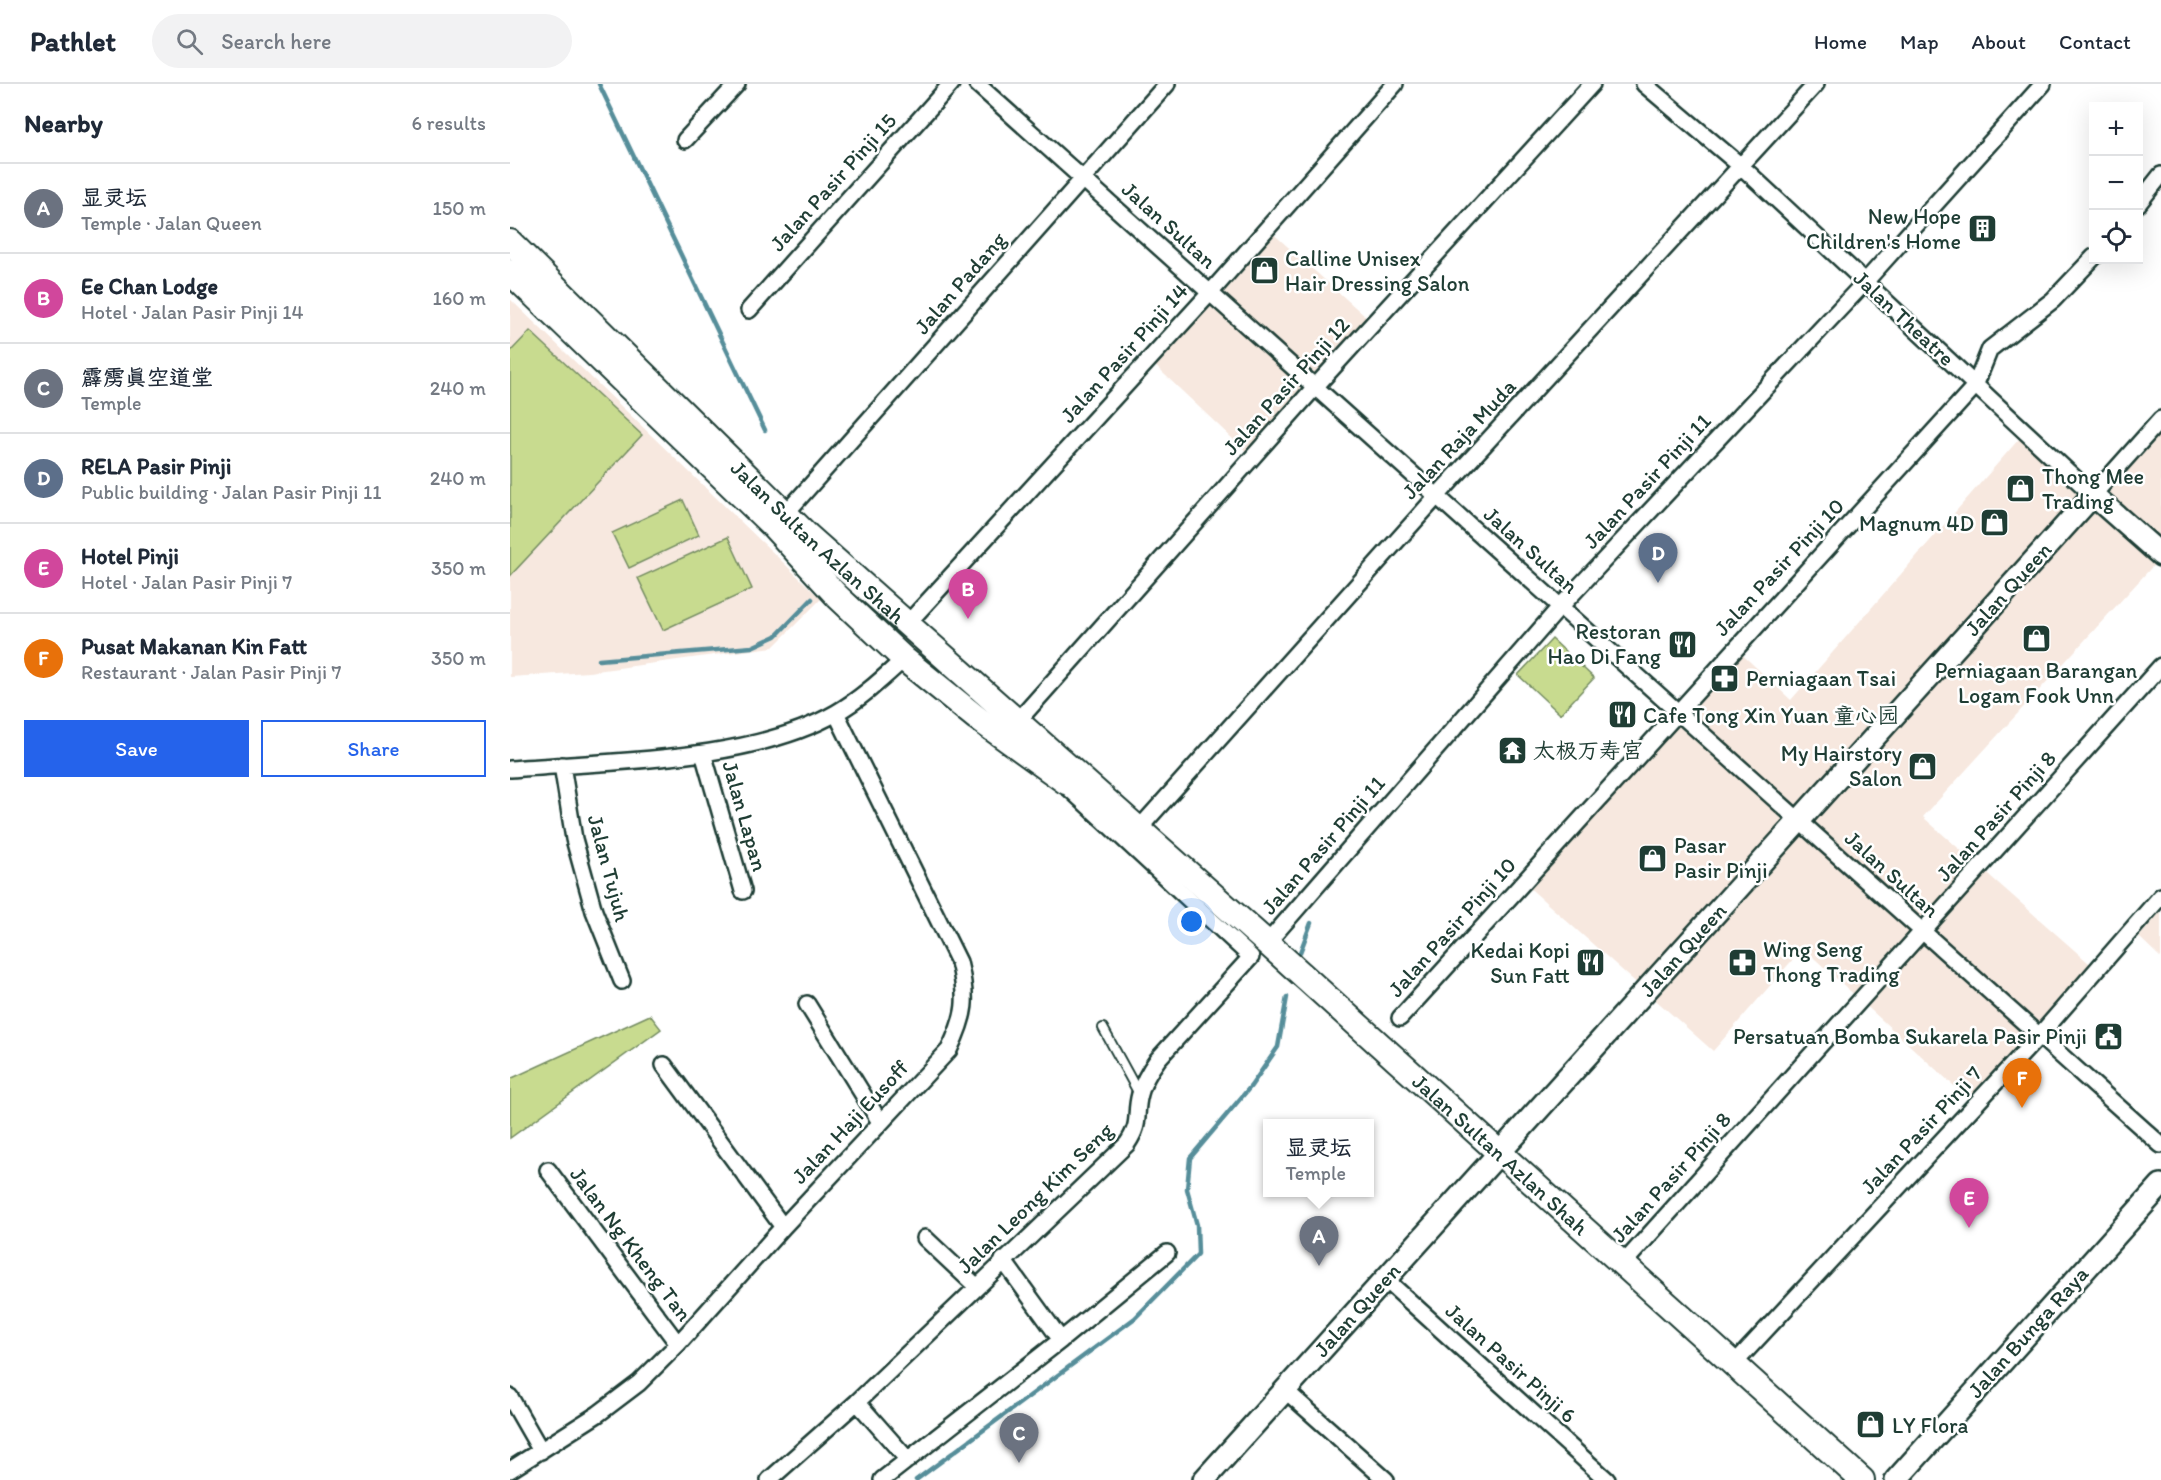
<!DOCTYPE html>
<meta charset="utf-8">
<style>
:root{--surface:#fff;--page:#f2f2f3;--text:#1f2937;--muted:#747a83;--line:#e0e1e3;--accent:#2563eb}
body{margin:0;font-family:Itim,"LXGW WenKai TC",sans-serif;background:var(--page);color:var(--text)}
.controls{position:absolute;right:18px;top:18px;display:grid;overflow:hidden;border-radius:0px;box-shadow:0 6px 24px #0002}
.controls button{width:54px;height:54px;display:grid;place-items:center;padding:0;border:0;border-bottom:2px solid var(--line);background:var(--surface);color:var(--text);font:30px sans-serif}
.you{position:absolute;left:682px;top:838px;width:21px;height:21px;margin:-15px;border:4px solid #fff;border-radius:50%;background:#1a73e8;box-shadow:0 0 0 9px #1a73e833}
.badge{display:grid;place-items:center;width:39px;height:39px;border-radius:50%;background:var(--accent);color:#fff;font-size:20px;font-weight:700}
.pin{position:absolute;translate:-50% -50px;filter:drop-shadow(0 2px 3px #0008)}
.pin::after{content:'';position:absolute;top:32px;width:21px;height:18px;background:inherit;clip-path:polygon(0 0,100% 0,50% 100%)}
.popup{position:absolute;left:753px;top:1035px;width:111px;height:78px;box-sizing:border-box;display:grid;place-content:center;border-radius:0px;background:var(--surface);filter:drop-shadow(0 2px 4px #0005);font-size:20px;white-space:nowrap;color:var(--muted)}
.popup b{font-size:22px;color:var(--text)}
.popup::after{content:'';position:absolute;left:50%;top:100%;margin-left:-12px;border:12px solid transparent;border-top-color:var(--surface)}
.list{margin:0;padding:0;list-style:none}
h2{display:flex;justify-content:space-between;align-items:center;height:78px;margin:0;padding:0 24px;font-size:26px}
h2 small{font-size:20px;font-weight:400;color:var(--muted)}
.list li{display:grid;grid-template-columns:39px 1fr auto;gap:18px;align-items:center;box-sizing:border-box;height:90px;padding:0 24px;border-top:2px solid var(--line)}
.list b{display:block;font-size:22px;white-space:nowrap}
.list p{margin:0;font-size:20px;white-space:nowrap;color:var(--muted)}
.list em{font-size:20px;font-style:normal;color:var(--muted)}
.actions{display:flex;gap:12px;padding:18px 24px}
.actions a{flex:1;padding:14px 0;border:2px solid var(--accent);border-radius:0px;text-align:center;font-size:21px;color:var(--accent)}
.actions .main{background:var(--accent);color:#fff}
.icon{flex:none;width:33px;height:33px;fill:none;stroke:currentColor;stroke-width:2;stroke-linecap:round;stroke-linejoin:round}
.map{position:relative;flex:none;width:1651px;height:1396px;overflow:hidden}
header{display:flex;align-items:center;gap:36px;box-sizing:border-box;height:84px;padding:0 30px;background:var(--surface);border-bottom:2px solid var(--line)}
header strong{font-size:28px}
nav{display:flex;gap:33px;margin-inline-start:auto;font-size:21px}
.search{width:420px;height:54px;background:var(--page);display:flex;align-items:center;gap:15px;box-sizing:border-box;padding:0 21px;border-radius:33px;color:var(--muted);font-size:22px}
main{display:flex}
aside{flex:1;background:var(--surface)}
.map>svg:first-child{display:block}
</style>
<header>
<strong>Pathlet</strong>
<div class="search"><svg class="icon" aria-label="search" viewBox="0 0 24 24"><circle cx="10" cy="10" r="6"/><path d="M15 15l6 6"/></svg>Search here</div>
<nav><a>Home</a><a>Map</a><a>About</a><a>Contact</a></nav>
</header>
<main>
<aside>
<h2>Nearby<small>6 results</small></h2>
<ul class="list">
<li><span class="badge" style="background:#6b7280">A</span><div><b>显灵坛</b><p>Temple · Jalan Queen</p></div><em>150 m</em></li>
<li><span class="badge" style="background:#d1479c">B</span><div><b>Ee Chan Lodge</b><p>Hotel · Jalan Pasir Pinji 14</p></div><em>160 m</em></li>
<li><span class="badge" style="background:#6b7280">C</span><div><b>霹雳真空道堂</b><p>Temple</p></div><em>240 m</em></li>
<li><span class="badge" style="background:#5c6f8a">D</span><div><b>RELA Pasir Pinji</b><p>Public building · Jalan Pasir Pinji 11</p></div><em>240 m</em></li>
<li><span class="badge" style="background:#d1479c">E</span><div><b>Hotel Pinji</b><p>Hotel · Jalan Pasir Pinji 7</p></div><em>350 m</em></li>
<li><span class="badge" style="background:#e8710a">F</span><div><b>Pusat Makanan Kin Fatt</b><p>Restaurant · Jalan Pasir Pinji 7</p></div><em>350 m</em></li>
</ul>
<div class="actions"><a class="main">Save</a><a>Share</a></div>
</aside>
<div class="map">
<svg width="1651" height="1396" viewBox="0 0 1651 1396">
<rect width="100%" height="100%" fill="#fff"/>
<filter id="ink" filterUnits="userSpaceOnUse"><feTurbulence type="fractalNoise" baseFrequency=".0167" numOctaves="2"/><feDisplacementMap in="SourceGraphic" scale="12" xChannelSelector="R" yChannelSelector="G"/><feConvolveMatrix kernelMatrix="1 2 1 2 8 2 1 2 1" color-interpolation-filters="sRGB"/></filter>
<g filter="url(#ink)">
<path fill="#f7e8df" d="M758 145 865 241 742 373 638 275Z
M0 215 311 515 263 563 79 588 0 593Z
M1651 337V473L1413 733 1588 887 1465 1021 1293 864 1203 967 1014 799 1224 563 1281 616 1516 347 1583 413Z
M1651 827V874L1629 853Z"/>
<path fill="#c8db8f" stroke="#748c62" stroke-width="1.5" d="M20 247 132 351 0 492V268Z
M173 416 189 451 119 484 102 449Z
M218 453 242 505 153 546 128 494Z
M1042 555 1084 594 1050 630 1008 591Z
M140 931 151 945 0 1054V995Z"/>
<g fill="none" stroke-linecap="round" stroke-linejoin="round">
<path stroke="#578e9a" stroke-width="4.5" d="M89 0 255 346
M89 576 242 563 266 552 302 515
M789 871 801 839
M406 1396 625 1234 688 1170 687 1141 677 1105 680 1074 741 1002 768 963 777 913"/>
<defs>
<path id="lane" d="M593 944 629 1010"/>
<path id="street" d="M467 0 1651 1061
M1134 0 1232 83 1583 411 1651 335
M175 56 227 0
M1628 120 1651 91
M239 226 441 0
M277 428 657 0
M398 539 700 209 885 0
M507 638 805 303 1082 0
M193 669 233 807
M52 681 64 755 84 827 112 897
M0 685C97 677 241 678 326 629 352 614 373 594 394 575
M617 758 927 412 1306 0
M757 859 1050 523 1355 198 1533 0
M297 920 370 1038
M890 934 1465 302 1480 265 1543 216 1584 173
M154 981 273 1143
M38 1086 168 1260
M415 1154 466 1202
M1113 1180 1651 582
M875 1195 1097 1396
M551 1256 657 1169
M1224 1280 1529 952 1651 812
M775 1306 876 1396
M0 1313 31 1367
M347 1318 398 1376
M0 1386 88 1330 129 1299 168 1260 273 1143 439 966C456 931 458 915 449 878L326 629
M259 1396 347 1318 617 1060C632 1038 624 1032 630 1010 633 997 640 986 648 975L741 873 549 695
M372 1396 551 1256 493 1176"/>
<path id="secondary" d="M694 1396 1583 411 1651 471
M1386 1396 1651 1101"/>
<g id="primary">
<path id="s1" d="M0 158 298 452 757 859 1352 1396"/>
<path d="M0 188 262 441 328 513 394 575 467 634 556 698"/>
</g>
</defs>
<use href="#lane" stroke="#1f3d34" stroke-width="12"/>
<use href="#street" stroke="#1f3d34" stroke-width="20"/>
<use href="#secondary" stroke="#1f3d34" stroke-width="26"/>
<use href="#primary" stroke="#1f3d34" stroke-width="28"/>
<use href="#lane" stroke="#fff" stroke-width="8"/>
<use href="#street" stroke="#fff" stroke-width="15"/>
<use href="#secondary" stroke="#fff" stroke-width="21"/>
<use href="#primary" stroke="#fff" stroke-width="24"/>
</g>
</g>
<defs>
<symbol id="building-square" viewBox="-11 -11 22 22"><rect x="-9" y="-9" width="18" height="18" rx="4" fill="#1f3d34" stroke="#fff"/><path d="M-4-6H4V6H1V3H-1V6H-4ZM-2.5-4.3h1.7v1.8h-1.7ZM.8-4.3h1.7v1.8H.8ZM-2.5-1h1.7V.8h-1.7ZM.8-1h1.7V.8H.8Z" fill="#fff"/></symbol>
<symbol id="shop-square" viewBox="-11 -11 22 22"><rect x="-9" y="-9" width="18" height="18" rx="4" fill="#1f3d34" stroke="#fff"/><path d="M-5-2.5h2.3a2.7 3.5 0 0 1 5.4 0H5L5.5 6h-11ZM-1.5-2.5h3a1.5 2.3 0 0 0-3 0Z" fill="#fff"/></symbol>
<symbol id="restaurant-square" viewBox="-11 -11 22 22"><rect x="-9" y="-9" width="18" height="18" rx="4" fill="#1f3d34" stroke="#fff"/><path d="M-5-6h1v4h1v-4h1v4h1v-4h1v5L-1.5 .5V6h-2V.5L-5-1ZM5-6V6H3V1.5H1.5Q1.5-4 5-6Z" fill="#fff"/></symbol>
<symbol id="pharmacy-square" viewBox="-11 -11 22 22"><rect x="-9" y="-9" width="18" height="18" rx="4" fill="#1f3d34" stroke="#fff"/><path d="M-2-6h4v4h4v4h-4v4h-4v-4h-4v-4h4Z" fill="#fff"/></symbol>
<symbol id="temple-square" viewBox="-11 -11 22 22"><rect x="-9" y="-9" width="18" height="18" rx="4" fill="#1f3d34" stroke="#fff"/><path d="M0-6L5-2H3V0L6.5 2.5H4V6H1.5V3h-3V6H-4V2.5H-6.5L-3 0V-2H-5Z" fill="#fff"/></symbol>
<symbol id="civic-square" viewBox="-11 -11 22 22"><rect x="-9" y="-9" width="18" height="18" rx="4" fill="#1f3d34" stroke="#fff"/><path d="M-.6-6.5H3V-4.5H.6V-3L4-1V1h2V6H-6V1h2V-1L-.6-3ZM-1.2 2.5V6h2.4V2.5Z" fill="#fff"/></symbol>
</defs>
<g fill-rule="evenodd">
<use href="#building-square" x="1456" y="128" width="33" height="33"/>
<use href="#shop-square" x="738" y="170" width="33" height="33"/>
<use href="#shop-square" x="1494" y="388" width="33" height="33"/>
<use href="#shop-square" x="1468" y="422" width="33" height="33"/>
<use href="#shop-square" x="1510" y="538" width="33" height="33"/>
<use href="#restaurant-square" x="1156" y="544" width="33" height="33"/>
<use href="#pharmacy-square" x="1198" y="578" width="33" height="33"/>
<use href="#restaurant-square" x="1096" y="614" width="33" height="33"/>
<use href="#temple-square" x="986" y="650" width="33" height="33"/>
<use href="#shop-square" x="1396" y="666" width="33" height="33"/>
<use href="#shop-square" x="1126" y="758" width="33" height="33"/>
<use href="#pharmacy-square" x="1216" y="862" width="33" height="33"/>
<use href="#restaurant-square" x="1064" y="862" width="33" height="33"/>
<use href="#civic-square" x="1582" y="936" width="33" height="33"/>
<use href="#shop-square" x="1344" y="1324" width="33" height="33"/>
</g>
<g text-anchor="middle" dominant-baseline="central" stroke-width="5" stroke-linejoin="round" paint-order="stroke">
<g font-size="22" fill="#1f3d34" stroke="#fff">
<text transform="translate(323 98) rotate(-48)">Jalan Pasir Pinji 15</text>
<text transform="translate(659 141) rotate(42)">Jalan Sultan</text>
<text transform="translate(450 199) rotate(-49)">Jalan Padang</text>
<text transform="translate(1394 234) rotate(43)">Jalan Theatre</text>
<text transform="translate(614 269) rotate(-48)">Jalan Pasir Pinji 14</text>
<text transform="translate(776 302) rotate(-48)">Jalan Pasir Pinji 12</text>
<text transform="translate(949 355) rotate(-47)">Jalan Raja Muda</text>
<text transform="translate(1137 397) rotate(-47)">Jalan Pasir Pinji 11</text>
<text stroke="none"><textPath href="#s1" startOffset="430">Jalan Sultan Azlan Shah</textPath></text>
<text transform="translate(1021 466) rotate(42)">Jalan Sultan</text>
<text transform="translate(1269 483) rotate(-47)">Jalan Pasir Pinji 10</text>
<text transform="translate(1498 505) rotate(-48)">Jalan Queen</text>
<text transform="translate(235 732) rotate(74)">Jalan Lapan</text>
<text transform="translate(1486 732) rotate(-48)">Jalan Pasir Pinji 8</text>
<text transform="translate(813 761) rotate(-49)">Jalan Pasir Pinji 11</text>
<text transform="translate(99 784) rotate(75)">Jalan Tujuh</text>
<text transform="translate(1382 790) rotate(42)">Jalan Sultan</text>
<text transform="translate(942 843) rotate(-48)">Jalan Pasir Pinji 10</text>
<text transform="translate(1173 866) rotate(-48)">Jalan Queen</text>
<text transform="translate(340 1038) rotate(-47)">Jalan Haji Eusoff</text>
<text transform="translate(1411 1046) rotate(-47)">Jalan Pasir Pinji 7</text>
<text stroke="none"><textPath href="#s1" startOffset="1347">Jalan Sultan Azlan Shah</textPath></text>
<text transform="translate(1161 1093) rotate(-48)">Jalan Pasir Pinji 8</text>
<text transform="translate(525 1114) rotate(-44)">Jalan Leong Kim Seng</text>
<text transform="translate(121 1160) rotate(53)">Jalan Ng Kheng Tan</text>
<text transform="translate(847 1226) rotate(-48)">Jalan Queen</text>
<text transform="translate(1518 1248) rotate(-48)">Jalan Bunga Raya</text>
<text transform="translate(1001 1279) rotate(42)">Jalan Pasir Pinji 6</text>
</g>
<g font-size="22" fill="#1f3d34" stroke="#fff" text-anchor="start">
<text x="1451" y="132" text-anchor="end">New Hope<tspan x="1451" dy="25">Children's Home</tspan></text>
<text x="775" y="174">Calline Unisex<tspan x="775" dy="25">Hair Dressing Salon</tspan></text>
<text x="1532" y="392">Thong Mee<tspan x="1532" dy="25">Trading</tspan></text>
<text x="1464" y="439" text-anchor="end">Magnum 4D</text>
<text x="1151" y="547" text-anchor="end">Restoran<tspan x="1151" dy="25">Hao Di Fang</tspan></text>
<text x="1526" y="586" text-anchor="middle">Perniagaan Barangan<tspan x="1526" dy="25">Logam Fook Unn</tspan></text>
<text x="1236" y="594">Perniagaan Tsai</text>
<text x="1133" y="631">Cafe Tong Xin Yuan 童心园</text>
<text x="1023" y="666">太极万寿宫</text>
<text x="1392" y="669" text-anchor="end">My Hairstory<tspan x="1392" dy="25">Salon</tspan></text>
<text x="1164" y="761">Pasar<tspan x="1164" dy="25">Pasir Pinji</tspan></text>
<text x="1253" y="865">Wing Seng<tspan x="1253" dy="25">Thong Trading</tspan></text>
<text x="1060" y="866" text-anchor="end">Kedai Kopi<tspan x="1060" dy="25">Sun Fatt</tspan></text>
<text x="1577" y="952" text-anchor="end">Persatuan Bomba Sukarela Pasir Pinji</text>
<text x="1382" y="1341">LY Flora</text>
</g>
</g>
</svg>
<div class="controls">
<button>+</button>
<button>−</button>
<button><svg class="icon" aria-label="locate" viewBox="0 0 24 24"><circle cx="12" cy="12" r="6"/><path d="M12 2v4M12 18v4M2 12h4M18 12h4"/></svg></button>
</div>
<div class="you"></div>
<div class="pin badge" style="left:809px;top:1182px;background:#6b7280">A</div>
<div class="popup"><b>显灵坛</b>Temple</div>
<div class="pin badge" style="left:458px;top:535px;background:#d1479c">B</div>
<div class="pin badge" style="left:509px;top:1379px;background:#6b7280">C</div>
<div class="pin badge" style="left:1148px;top:499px;background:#5c6f8a">D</div>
<div class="pin badge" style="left:1459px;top:1144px;background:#d1479c">E</div>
<div class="pin badge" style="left:1512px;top:1024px;background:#e8710a">F</div>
</div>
</main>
